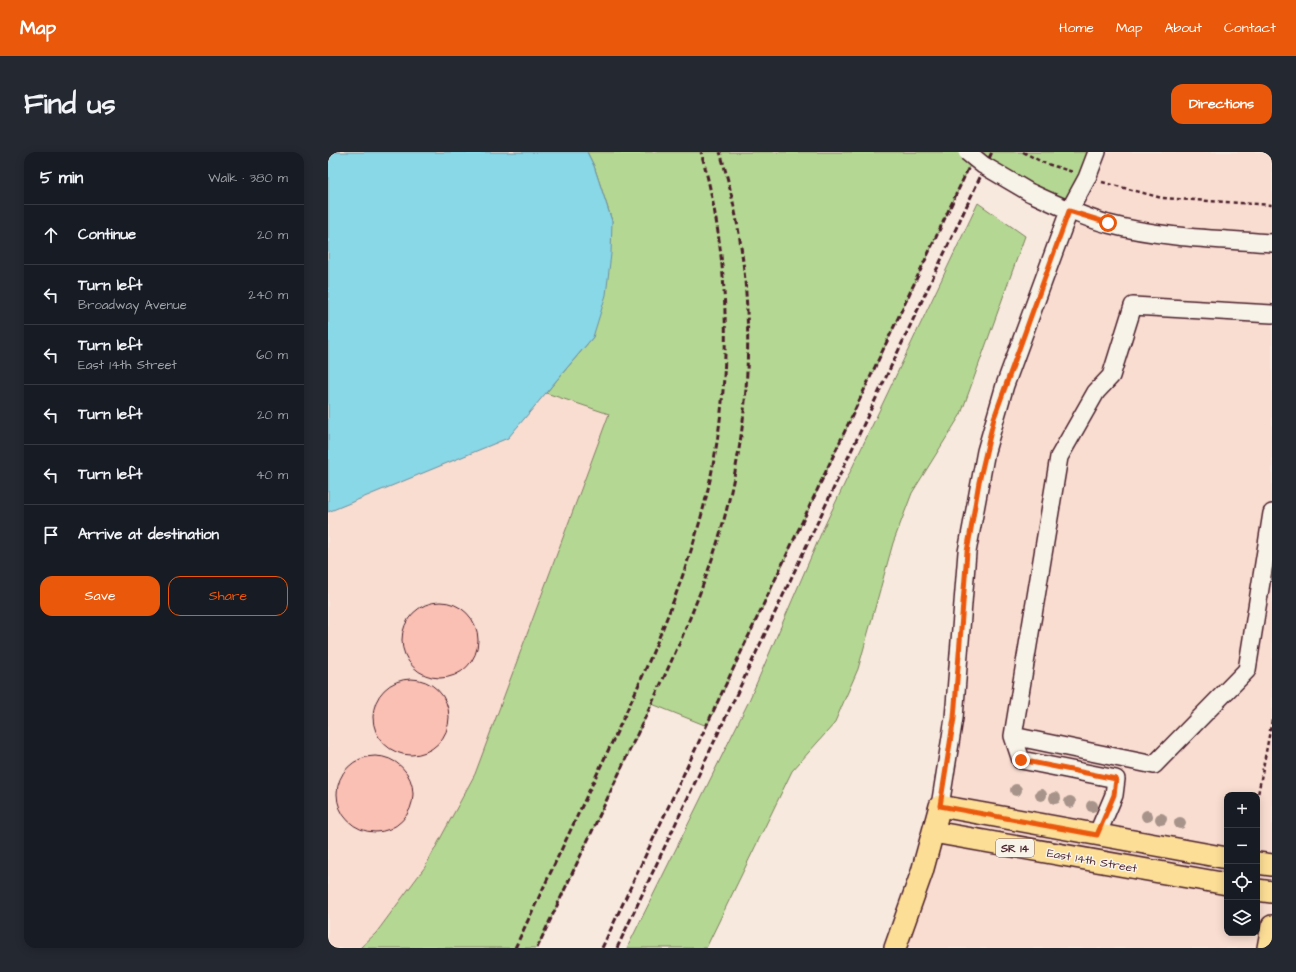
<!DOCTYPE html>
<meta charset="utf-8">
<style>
:root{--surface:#171b24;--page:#242831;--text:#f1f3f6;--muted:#9ea1a6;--line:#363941;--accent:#ea580c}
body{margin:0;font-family:"Architects Daughter",sans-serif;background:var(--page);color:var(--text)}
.controls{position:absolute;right:12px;bottom:12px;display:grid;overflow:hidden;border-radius:8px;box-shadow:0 2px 10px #0003}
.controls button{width:36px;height:36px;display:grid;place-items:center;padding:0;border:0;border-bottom:1px solid var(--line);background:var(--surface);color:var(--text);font:20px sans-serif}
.stop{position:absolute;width:12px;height:12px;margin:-9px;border:3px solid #ea580c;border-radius:50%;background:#fff}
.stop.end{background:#ea580c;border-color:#fff;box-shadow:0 1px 4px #0008}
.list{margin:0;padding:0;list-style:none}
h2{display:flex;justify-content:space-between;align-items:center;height:52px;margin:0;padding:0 16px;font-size:17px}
h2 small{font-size:13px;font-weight:400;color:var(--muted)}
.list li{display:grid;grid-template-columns:26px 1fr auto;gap:12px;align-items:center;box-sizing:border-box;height:60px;padding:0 16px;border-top:1px solid var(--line)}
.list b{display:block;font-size:15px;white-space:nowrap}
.list p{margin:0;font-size:13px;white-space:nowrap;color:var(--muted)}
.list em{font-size:13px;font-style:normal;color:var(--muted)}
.actions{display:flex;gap:8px;padding:12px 16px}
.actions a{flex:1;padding:9px 0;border:1px solid var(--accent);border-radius:12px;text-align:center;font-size:14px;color:var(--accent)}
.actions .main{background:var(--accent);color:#fff}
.icon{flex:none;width:22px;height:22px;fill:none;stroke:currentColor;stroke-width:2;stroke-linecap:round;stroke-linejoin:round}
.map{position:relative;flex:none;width:944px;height:796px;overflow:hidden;border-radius:12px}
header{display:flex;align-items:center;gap:24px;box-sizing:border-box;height:56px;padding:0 20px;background:var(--accent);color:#fff}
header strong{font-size:19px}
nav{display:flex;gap:22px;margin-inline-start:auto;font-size:14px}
.intro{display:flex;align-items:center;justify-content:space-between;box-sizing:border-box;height:96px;padding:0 24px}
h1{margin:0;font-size:28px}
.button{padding:10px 18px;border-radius:12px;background:var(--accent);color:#fff;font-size:14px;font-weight:700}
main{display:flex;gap:24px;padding:0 24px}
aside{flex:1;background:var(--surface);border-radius:12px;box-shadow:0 2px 10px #0003}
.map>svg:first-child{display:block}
</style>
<header>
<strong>Map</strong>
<nav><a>Home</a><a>Map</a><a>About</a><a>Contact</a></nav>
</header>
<div class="intro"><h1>Find us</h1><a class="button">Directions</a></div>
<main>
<aside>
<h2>5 min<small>Walk · 380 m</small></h2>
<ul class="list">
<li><svg class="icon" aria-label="ahead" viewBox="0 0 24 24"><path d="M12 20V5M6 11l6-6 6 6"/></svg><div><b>Continue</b></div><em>20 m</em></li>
<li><svg class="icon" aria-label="left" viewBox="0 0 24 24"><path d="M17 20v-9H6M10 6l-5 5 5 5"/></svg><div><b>Turn left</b><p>Broadway Avenue</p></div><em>240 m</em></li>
<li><svg class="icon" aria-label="left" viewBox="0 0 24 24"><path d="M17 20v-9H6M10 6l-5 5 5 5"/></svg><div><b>Turn left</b><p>East 14th Street</p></div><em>60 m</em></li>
<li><svg class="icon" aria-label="left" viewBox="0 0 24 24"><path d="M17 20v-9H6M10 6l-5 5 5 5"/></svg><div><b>Turn left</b></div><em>20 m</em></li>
<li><svg class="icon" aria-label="left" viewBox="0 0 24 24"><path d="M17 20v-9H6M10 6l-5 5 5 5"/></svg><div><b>Turn left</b></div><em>40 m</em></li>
<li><svg class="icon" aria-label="arrive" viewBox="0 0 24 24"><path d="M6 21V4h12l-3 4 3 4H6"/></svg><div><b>Arrive at destination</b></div></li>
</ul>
<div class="actions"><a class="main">Save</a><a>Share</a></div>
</aside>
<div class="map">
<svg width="944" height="796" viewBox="0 0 944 796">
<rect width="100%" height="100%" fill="#f8e9de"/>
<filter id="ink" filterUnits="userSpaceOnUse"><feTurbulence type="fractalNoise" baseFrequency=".025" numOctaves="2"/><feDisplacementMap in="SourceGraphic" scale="8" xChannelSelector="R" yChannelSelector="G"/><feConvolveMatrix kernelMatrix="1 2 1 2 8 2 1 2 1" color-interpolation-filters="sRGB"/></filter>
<g filter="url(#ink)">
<path fill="#f9ddd1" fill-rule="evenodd" d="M769 0H944V774L940 796H567L605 680 651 330ZM899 643H929V781H899Z
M0 196 218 241 281 262 147 622 97 715 48 781 32 796H0Z"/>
<path fill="#b4d893" stroke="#7f7c5f" d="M259 0H769L741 59 643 11 379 574 324 552 209 796H32L48 781 97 715 147 622 281 262 218 241 265 185 284 69 266 14Z
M650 51 697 84 633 262 584 341 565 391 530 517 506 572 464 619 378 796H299L420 551 495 377Z"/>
<path fill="#89d8e7" stroke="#708e9c" d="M0 0H259L266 14 284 69 283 102 278 143 265 185 180 286 0 360Z"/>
<path fill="#fac0b4" stroke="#4a1f2b" d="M74 488a38 38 0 1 1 76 0a38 38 0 1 1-76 0Z
M45 565a38 38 0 1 1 76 0a38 38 0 1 1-76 0Z
M9 642a38 38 0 1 1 76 0a38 38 0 1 1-76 0Z"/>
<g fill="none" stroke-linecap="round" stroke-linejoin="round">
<defs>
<path id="minor" d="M701 40C727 52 752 64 780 72 834 86 889 87 944 91
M685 584 826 613 919 518 944 361
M612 654 626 566 639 400 658 299 677 233 741 59 759 26 769 0
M769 683 786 643 788 627 693 608 685 584 731 305 768 240 783 224 805 154 944 162"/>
<path id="major" d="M605 680 899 732
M929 711 944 713
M929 738 944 740
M567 796 594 720 612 654 899 706
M940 796 944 774"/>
</defs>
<use href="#minor" stroke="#4a1f2b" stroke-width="20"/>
<use href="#major" stroke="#4a1f2b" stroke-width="24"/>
<path stroke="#4a1f2b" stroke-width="2.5" stroke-dasharray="4 3" stroke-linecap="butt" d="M695 0 716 11 745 20
M774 30 834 46 944 53
M929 648 944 568"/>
<use href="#minor" stroke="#f7f3e8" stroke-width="17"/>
<use href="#major" stroke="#fdde96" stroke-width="21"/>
<path stroke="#4a1f2b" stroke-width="3" stroke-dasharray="6 3" stroke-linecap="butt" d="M187 796C217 732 247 669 277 605 312 532 346 457 369 379 405 258 407 122 373 0
M209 796C241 728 273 661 304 593 335 528 366 464 388 395 428 267 431 128 392 0
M274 796 648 0
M289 796 664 0"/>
<defs>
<path id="minor-bridge" d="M639 0 655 13 701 40"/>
</defs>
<use href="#minor-bridge" stroke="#4a1f2b" stroke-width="20" stroke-linecap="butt"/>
<use href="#minor-bridge" stroke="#f7f3e8" stroke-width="17"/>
</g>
<g fill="#a7938a">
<circle cx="688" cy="638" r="6"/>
<circle cx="713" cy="643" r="6"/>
<circle cx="727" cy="646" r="6"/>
<circle cx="742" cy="650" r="6"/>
<circle cx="764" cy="654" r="6"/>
<circle cx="819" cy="664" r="6"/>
<circle cx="833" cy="667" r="6"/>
<circle cx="852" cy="671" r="6"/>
</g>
</g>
<g fill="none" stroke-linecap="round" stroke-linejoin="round" filter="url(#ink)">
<path stroke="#ea580c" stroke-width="5" d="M693 608 788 627 786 643 769 683 612 654 626 566 639 400 651 330 666 266 741 59 780 71"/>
</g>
<g text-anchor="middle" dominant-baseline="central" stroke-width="3" stroke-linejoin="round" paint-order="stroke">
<rect fill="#f7f3e8" stroke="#7e5f64" stroke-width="1" x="668" y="687" width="38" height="18" rx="3"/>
<g font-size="11" font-weight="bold" fill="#4a1f2b">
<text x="687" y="696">SR 14</text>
</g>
<g font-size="12" fill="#4a1f2b" stroke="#f7f3e8">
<text transform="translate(764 709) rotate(10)">East 14th Street</text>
</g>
</g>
</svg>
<div class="controls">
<button>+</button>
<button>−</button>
<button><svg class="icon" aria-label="locate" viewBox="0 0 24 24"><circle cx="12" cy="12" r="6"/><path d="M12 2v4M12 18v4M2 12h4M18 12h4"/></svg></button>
<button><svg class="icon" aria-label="layers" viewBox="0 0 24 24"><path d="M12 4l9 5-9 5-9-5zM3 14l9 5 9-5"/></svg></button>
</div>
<div class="stop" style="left:780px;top:71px"></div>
<div class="stop end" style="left:693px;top:608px"></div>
</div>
</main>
